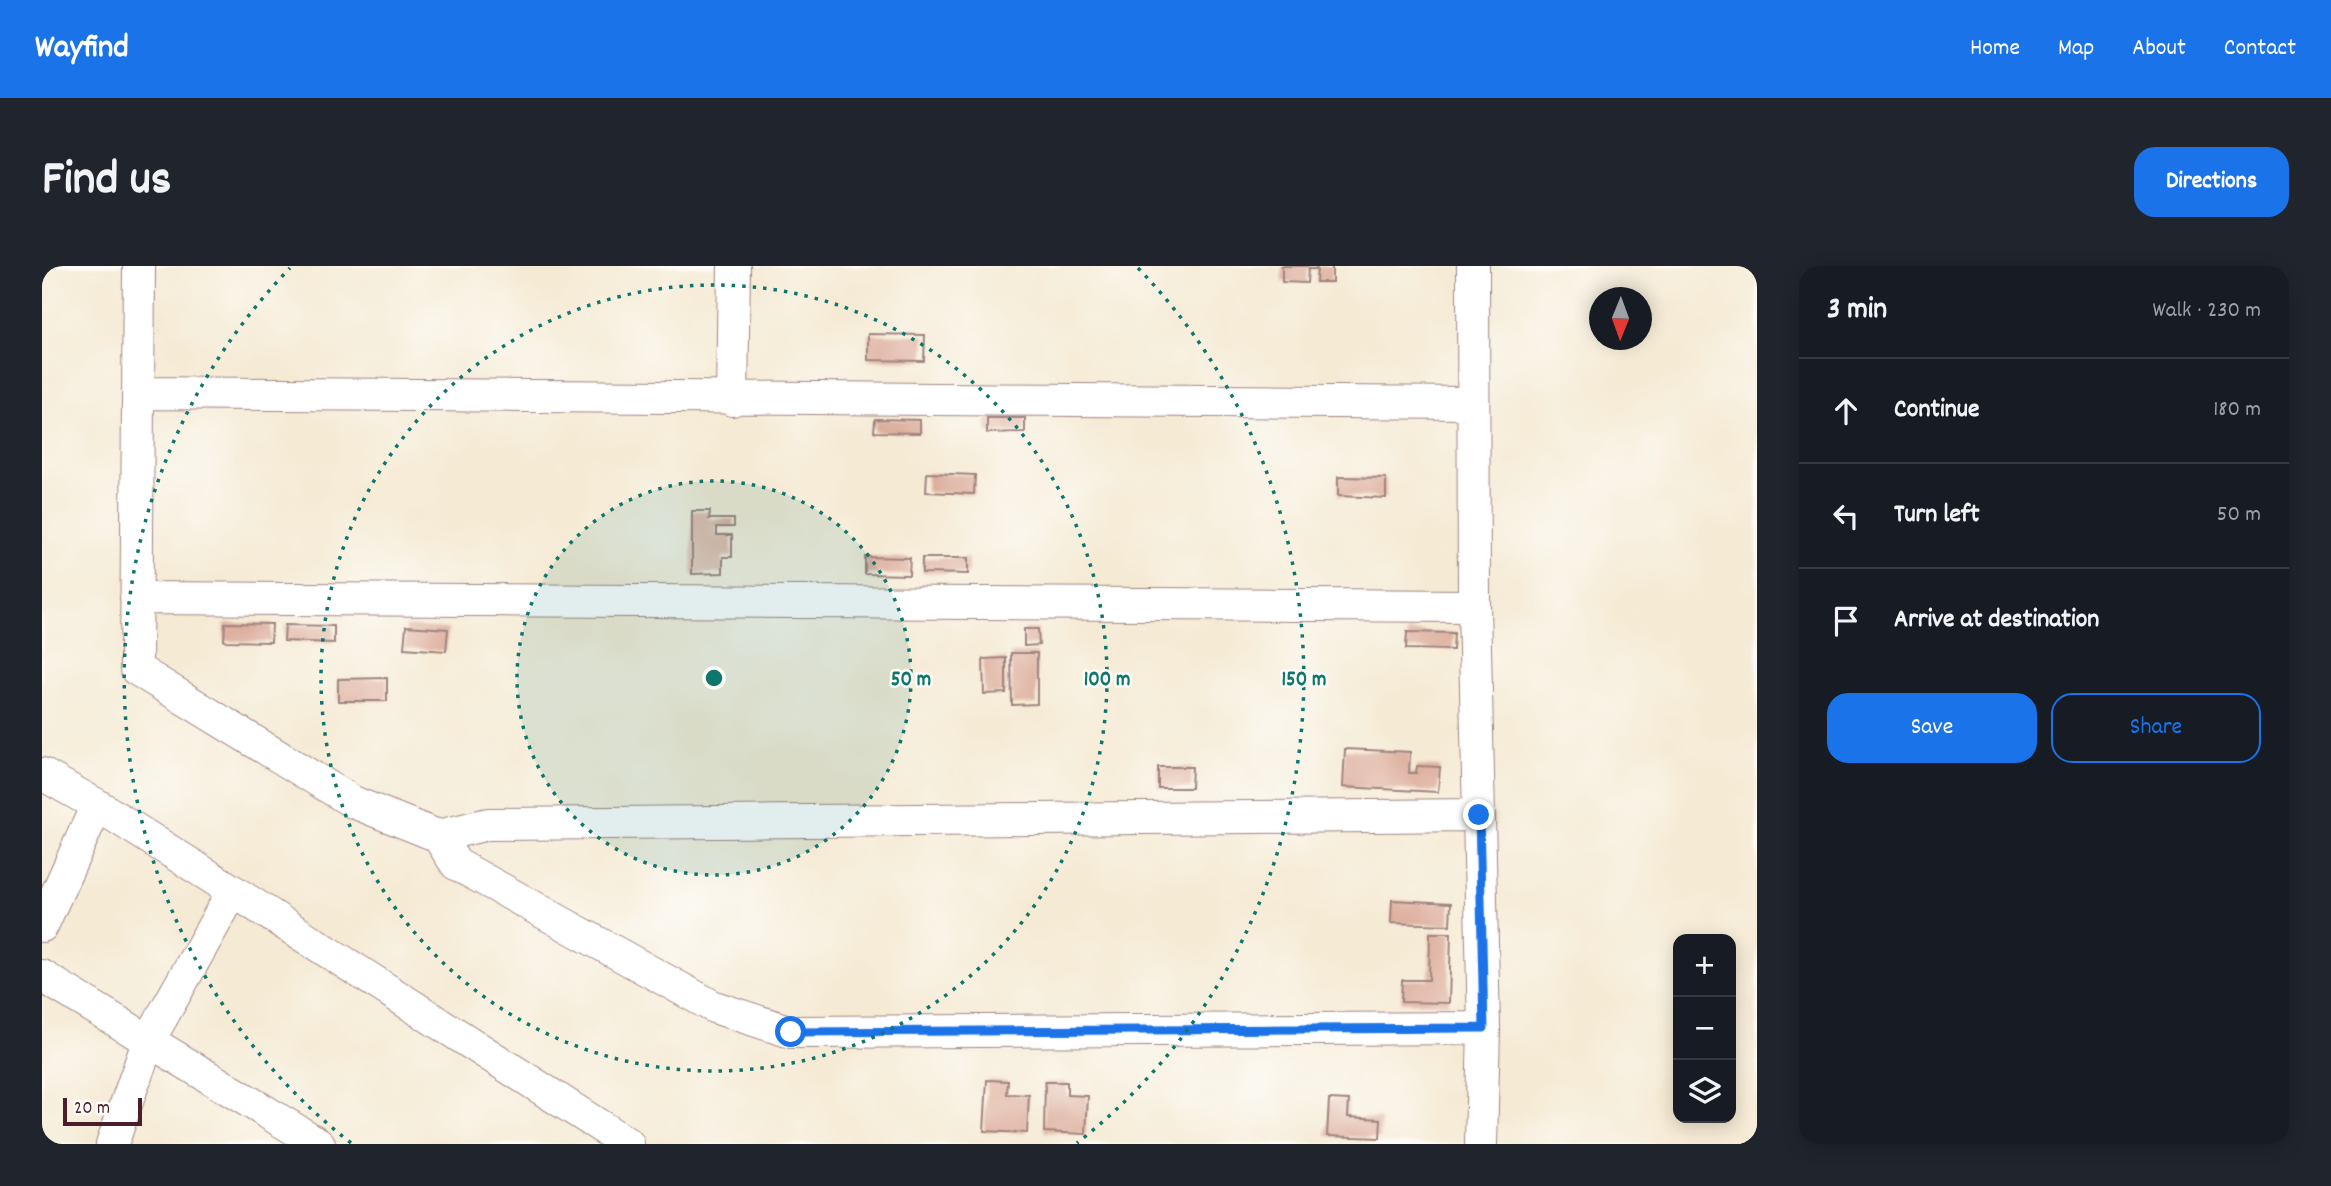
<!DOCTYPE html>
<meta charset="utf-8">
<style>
:root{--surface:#171b24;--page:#20242c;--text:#f1f3f6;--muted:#9ea1a6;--line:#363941;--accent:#1a73e8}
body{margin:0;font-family:Dekko,sans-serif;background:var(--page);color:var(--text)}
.controls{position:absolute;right:21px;bottom:21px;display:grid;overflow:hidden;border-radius:14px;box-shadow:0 4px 18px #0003}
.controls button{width:63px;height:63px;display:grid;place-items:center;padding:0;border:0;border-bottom:2px solid var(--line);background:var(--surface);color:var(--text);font:35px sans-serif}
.compass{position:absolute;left:1547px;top:21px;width:63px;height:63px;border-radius:50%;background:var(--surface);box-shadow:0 4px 18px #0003;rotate:181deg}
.scale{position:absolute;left:21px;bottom:18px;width:79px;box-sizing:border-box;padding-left:7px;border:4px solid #4a1f2b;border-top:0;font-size:19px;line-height:24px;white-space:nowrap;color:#4a1f2b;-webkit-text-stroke:5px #fdfcf7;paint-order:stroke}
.stop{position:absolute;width:21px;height:21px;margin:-16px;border:5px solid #1a73e8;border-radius:50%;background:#fff}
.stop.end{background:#1a73e8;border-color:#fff;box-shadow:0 2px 7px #0008}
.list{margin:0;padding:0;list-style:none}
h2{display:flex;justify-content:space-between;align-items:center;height:91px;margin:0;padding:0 28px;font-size:30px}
h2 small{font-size:23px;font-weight:400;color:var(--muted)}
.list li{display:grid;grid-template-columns:46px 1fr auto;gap:21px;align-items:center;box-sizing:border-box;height:105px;padding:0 28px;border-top:2px solid var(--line)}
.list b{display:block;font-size:26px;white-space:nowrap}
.list em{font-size:23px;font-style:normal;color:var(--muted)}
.actions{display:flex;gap:14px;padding:21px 28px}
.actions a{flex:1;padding:16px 0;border:2px solid var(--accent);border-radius:21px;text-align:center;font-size:24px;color:var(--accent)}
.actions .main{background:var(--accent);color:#fff}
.icon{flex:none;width:38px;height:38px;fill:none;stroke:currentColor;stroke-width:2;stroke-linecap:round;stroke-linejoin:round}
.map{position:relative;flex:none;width:1715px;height:878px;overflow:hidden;border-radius:21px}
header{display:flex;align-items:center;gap:42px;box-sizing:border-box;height:98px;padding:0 35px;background:var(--accent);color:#fff}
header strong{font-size:33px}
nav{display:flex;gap:38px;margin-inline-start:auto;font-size:24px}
.intro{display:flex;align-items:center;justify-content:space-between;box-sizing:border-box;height:168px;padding:0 42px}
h1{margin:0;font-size:49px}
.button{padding:18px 32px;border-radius:21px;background:var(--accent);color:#fff;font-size:24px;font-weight:700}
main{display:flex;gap:42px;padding:0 42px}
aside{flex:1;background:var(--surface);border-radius:21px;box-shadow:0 4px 18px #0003}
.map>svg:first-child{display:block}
</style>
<header>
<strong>Wayfind</strong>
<nav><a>Home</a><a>Map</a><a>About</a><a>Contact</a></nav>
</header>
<div class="intro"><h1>Find us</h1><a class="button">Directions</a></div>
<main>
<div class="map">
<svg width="1715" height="878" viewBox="0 0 1715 878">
<rect width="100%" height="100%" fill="#fdfcf7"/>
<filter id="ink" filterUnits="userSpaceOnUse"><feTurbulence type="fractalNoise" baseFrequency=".0143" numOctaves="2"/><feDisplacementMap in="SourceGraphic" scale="14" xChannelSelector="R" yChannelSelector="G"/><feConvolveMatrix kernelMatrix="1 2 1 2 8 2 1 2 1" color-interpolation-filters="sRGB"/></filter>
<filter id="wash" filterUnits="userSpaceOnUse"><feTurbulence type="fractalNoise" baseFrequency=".00686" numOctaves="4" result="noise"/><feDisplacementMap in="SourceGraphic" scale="28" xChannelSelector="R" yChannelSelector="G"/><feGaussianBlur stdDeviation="1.57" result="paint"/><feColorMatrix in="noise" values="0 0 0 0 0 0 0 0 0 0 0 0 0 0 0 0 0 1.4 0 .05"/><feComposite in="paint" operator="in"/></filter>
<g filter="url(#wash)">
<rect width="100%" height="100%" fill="#f5ead4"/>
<g id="blocks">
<path fill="#ddae9c" d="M1240 0H1290V16H1274L1275 3H1266L1265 17 1240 16Z
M826 68 883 69 882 95 826 94Z
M945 152H983V166L945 167Z
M833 153 878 154V167L832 166Z
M885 207 933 209 932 228 884 226Z
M1296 211 1344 212V232L1296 230Z
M650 245H668L667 253H692V261H675V269H690V291H681V307L650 308Z
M823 291 868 292 867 309 823 308Z
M880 292H926V308L880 307Z
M183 357 230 358 229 376 182 375Z
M243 359 292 360V377L242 375Z
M364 360 406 363 404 385 362 382Z
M982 363H996L997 379 982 380Z
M1365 366 1412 367 1411 384 1364 383Z
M969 387H995V438L970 439Z
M964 392V427L942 428 941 393Z
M345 412V435H296V413Z
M1303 483 1368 486 1367 507H1374L1375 500 1398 501 1396 526 1301 521Z
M1116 501H1150L1149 522H1116Z
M1350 634 1409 637 1408 659 1349 657Z
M1388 667H1409L1407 737 1359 736 1360 714H1387Z
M945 814 966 815 965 828 987 829 985 867 942 865Z
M1003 816H1025V829L1046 830 1044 868 1002 866Z
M1287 833 1307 834 1306 851 1339 853 1338 872 1285 870Z"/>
</g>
</g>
<g filter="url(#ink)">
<use href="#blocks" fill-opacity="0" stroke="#a08480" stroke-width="2"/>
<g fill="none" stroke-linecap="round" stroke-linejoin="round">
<defs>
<path id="minor" d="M97 0 94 403 311 536 396 570 414 598 672 741 749 766 1442 762
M1431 0 1432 340 1442 762 1439 878
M96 127 1431 137
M690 134 692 0
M94 332 1432 340
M0 508 55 539 0 660
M55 539 191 625 106 776 70 878
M396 570 446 558 1437 549
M191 625 586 878
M0 710 277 878"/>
</defs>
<use href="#minor" stroke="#a08480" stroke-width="34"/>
<use href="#minor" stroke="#fff" stroke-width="32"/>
</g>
</g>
<g fill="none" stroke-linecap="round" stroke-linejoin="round" filter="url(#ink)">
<path stroke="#1a73e8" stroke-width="9" d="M749 766 1442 762 1437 549"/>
</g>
<circle cx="672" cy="412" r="197" fill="#0f766e" fill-opacity=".12"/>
<g fill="none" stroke="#0f766e" stroke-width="3.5" stroke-dasharray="3.5 7">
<circle cx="672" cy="412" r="197"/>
<circle cx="672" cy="412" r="393"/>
<path d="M309 877A590 590 0 0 1 248 2M1096 2A590 590 0 0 1 1035 877"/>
</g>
<circle cx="672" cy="412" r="10" fill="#0f766e" stroke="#fdfcf7" stroke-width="3.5"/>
<g font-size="21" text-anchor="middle" font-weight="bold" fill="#0f766e" stroke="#fdfcf7" stroke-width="5" stroke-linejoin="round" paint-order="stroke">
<text x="869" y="419">50 m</text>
<text x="1065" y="419">100 m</text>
<text x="1262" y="419">150 m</text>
</g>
</svg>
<div class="controls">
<button>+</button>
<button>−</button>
<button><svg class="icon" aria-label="layers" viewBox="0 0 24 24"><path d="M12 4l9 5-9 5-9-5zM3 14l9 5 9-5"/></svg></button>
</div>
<svg class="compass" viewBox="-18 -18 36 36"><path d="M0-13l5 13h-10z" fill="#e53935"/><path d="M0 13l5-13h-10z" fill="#9ea1a6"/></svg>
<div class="scale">20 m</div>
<div class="stop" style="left:749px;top:766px"></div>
<div class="stop end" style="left:1437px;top:549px"></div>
</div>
<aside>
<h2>3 min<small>Walk · 230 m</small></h2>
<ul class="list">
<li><svg class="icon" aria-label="ahead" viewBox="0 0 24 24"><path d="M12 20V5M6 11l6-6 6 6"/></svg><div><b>Continue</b></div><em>180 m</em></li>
<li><svg class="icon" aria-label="left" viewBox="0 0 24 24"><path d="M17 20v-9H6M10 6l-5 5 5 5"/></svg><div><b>Turn left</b></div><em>50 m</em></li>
<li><svg class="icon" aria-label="arrive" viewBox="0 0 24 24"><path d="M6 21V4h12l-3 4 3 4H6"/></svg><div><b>Arrive at destination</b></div></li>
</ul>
<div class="actions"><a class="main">Save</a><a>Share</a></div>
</aside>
</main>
